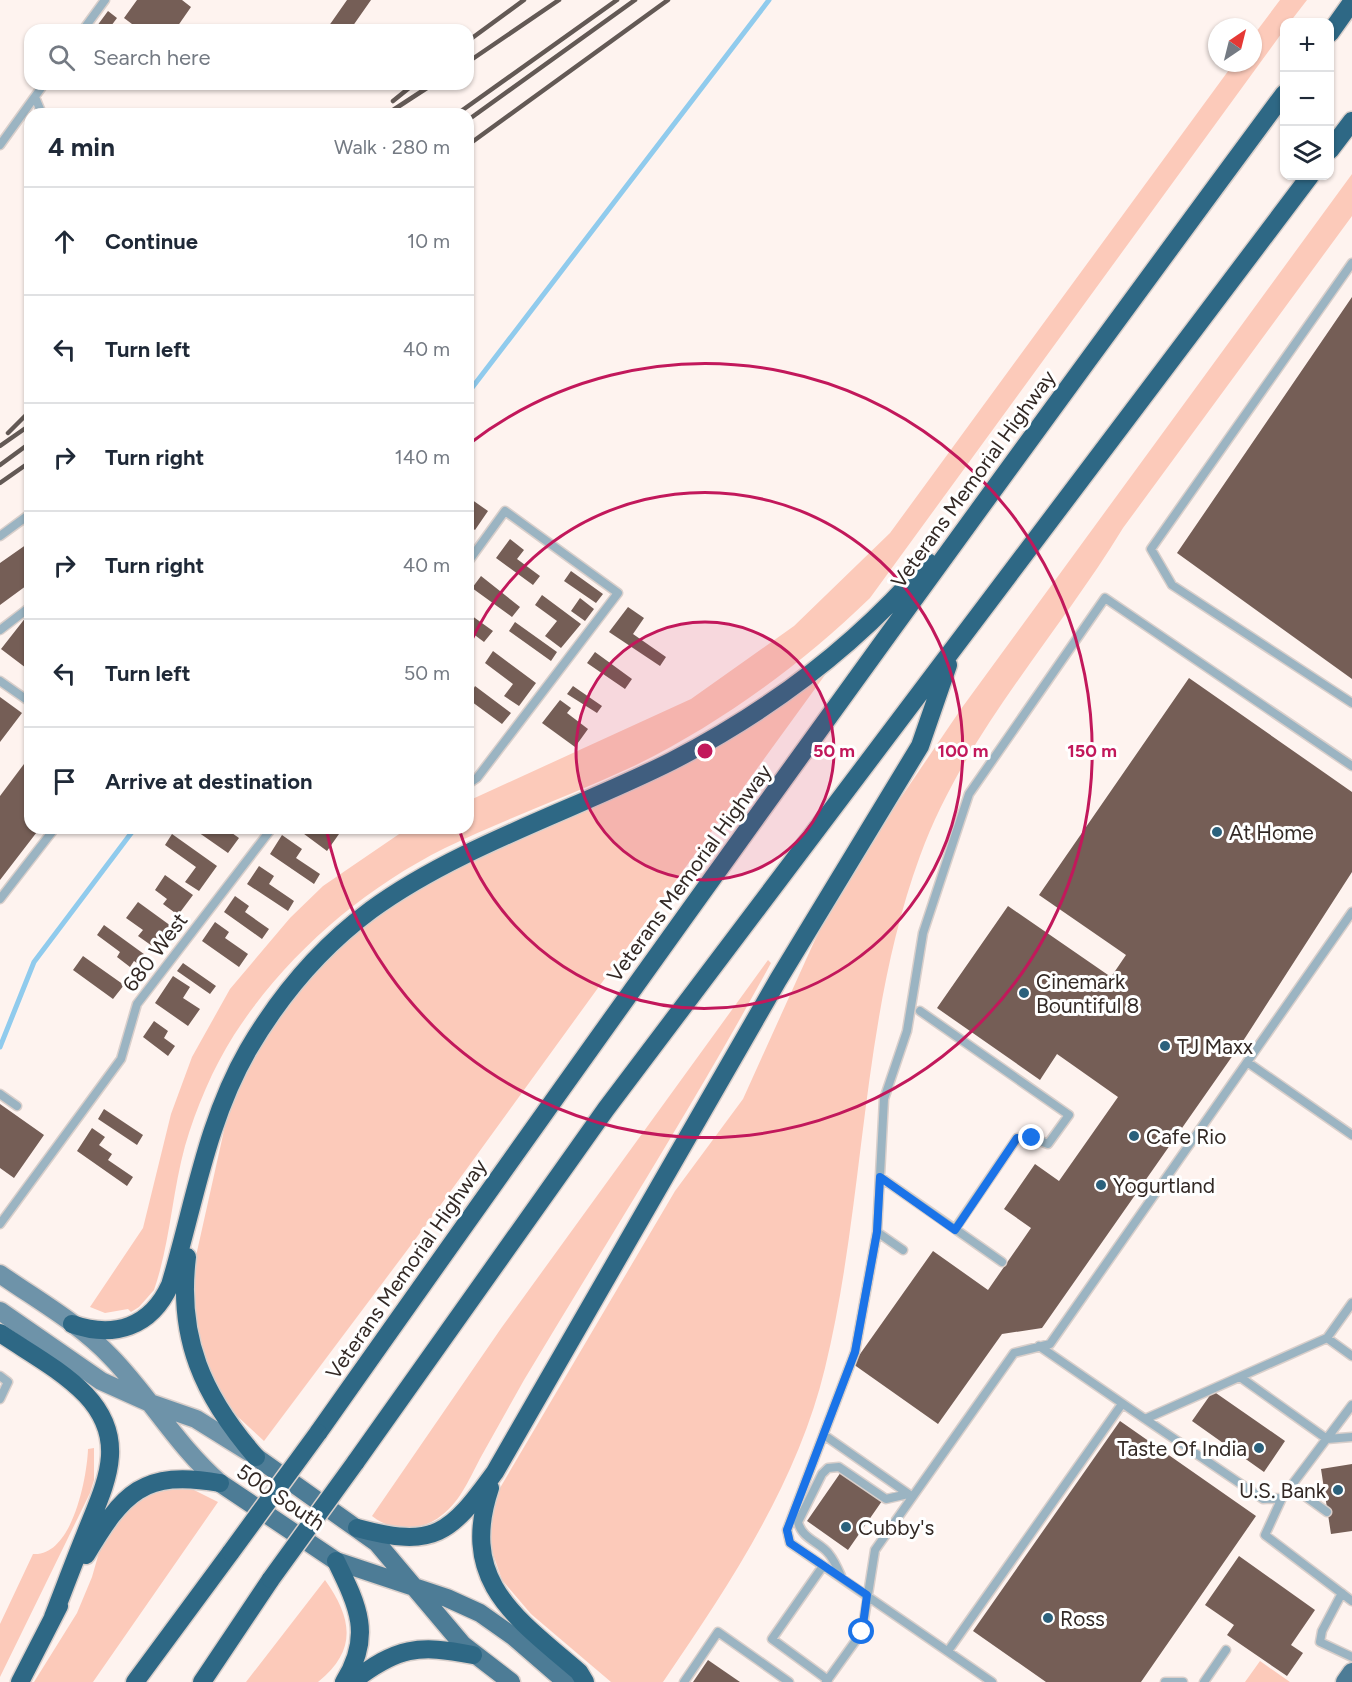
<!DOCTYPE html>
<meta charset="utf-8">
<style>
:root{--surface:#fff;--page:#f6f6f7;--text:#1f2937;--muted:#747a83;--line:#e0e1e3}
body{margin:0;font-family:Figtree,sans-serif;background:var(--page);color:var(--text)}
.controls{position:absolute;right:18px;top:18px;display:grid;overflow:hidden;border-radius:12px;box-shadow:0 2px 4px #0004}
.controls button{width:54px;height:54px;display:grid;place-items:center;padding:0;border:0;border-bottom:2px solid var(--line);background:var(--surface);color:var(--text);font:30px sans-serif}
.compass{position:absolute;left:1208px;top:18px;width:54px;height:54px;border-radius:50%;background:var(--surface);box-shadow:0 2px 4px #0004;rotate:35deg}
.stop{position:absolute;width:18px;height:18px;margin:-14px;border:4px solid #1a73e8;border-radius:50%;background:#fff}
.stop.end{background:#1a73e8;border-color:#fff;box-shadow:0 2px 6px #0008}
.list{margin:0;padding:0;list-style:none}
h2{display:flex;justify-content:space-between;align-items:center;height:78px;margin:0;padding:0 24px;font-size:26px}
h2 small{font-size:20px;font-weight:400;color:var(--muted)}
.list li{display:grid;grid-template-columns:39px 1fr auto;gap:18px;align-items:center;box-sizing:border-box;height:108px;padding:0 24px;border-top:2px solid var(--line)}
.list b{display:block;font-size:22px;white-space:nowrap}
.list em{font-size:20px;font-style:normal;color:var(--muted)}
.icon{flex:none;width:33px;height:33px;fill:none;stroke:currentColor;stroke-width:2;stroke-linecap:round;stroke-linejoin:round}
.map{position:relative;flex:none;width:1352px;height:1682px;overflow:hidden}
.search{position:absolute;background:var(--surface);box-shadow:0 2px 4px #0004;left:24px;top:24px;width:450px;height:66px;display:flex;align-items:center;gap:15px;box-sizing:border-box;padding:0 21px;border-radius:18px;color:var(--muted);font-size:22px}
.panel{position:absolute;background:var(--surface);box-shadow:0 2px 4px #0004;left:24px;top:108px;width:450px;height:726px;border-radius:18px}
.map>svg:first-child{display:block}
</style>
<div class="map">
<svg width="1352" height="1682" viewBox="0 0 1352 1682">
<rect width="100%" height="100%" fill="#fef3ef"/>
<path fill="#fccaba" d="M1280 0H1307L1290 22H1284V30L870 598C801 665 720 724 634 766 572 795 507 818 445 848 361 890 285 956 234 1035 213 1068 196 1108 185 1146 172 1193 170 1244 154 1290L139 1307 131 1312 128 1309 105 1313 90 1307 143 1228 171 1114 192 1057 230 989 290 918 323 886 405 830 410 828H468V801L691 699 794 626 890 533 1234 63H1253V36Z
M1352 174V216L1123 528C1056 638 965 733 920 856 860 1020 866 1199 825 1368 797 1484 729 1585 663 1682H611L531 1614 502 1580 486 1534 497 1493 675 1191 743 1099 814 942 845 880 961 709Z
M825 675 426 1225 264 1441 225 1405 198 1350 192 1274 229 1108 270 1028 315 970 366 923 420 885 698 756 753 725Z
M768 960 771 963C694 1105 607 1241 524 1380 510 1405 496 1430 482 1455 471 1475 461 1501 442 1515 422 1532 391 1532 372 1516L502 1327Z
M94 1448V1480L90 1493 0 1677V1624L33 1554C72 1557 87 1478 88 1449Z
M164 1488H190L218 1502 93 1682H34L77 1613 92 1577 102 1542 137 1498Z
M325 1580C353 1619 357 1651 318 1682H246Z
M1260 1661 1290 1682H1245Z"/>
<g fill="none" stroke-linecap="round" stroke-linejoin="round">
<path stroke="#90cbed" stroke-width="5" d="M468 393 769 0
M0 1047 34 962 135 828"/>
</g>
<path fill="#755e56" d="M137 0H182L191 7 175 30H140L124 18Z
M347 0H371L350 30H326Z
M108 11 117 18 108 30H94Z
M1352 297V679L1177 553Z
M468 497 488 511 475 530 468 525Z
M510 539 524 550 517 559 540 576 533 585 496 558Z
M30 542V583L0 605V563Z
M571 571 603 594 596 603 564 581Z
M481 576 520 607 512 617 472 588Z
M542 595 581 624 561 648 545 636 557 621 535 605Z
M580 598 594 609 585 621 571 611Z
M628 607 644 618 633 634 666 657 660 666 609 632Z
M30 612V671L1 649Z
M468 613 493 631 484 642 468 630Z
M515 622 557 652 551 661 509 631Z
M493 651 536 683 519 706 504 696 513 684 485 663Z
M595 652 632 679 625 689 587 663Z
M1189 678 1352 792V872L1245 1038 1042 1328 1002 1334 938 1424 853 1364 933 1251 988 1290 1031 1228 1004 1209 1035 1164 1059 1181 1118 1097 1057 1054 1040 1080 937 1008 1008 906 1111 977 1126 955 1039 895Z
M475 686 511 713 502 724 468 699Z
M573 686 602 706 597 713 567 694Z
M0 697 22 713 0 742Z
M560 700 571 708 567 713 588 729 575 747 542 723Z
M30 756V828H40L0 880V796Z
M196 828H225L239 838 228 853 195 830Z
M296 828H331L339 834 327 851Z
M172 834 217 866 199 891 185 882 196 867 165 845Z
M282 835 302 849 296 858 320 874 314 884 270 854Z
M259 866 274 876 269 884 294 901 288 911 247 884Z
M165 875 193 895 178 915 163 904 167 899 155 890Z
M235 896 249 906 245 912 269 929 262 939 224 912Z
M138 902 171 926 155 948 138 936 143 930 126 918Z
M215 922 229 932 225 938 248 954 239 967 202 941Z
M104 925 148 957 141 966 134 961 130 967 117 957 120 952 97 935Z
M83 956 124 985 113 999 73 970Z
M183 963 216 986 210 994 177 971Z
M173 976 190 987 183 998 200 1009 188 1026 155 1003Z
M154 1021 168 1031 164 1038 175 1046 168 1056 143 1037Z
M0 1104 44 1135 14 1178 0 1168Z
M104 1109 143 1135 137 1145 98 1119Z
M92 1128 105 1137 99 1145 112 1154 108 1160 133 1177 127 1186 77 1151Z
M1213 1391 1285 1441 1264 1472 1192 1421Z
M1120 1421 1256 1516 1141 1682H1046L973 1631Z
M1352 1464V1531L1331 1534 1321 1469Z
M841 1472 882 1501 848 1550 807 1521Z
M1239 1556 1315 1610 1291 1645 1303 1653 1287 1676 1227 1635 1234 1625 1205 1605Z
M708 1660 740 1682H693Z"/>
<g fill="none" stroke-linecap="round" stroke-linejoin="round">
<defs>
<path id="lane" d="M83 30 105 0
M35 97 42 114
M0 145 44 84
M1352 263 1151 549 1172 585 1352 703
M0 536 30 514
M468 562 505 511 618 593 477 778 468 784
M0 630 30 607
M0 681 30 702
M0 899 55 828
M1247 1062 1352 1135
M0 1094 17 1106
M880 1177 955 1229 1017 1138H1032L1048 1144 1069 1115 920 1011
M0 1224 121 1059 137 1004 272 828
M955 1229 1002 1262
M877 1232 903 1250
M1327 1338 1352 1303
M1039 1346 1145 1419 1327 1338 1352 1356
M0 1376 8 1382 0 1399
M1240 1377 1327 1439 1352 1437
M1145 1419 1263 1499 1282 1498 1352 1405
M824 1435 910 1495
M1291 1486 1327 1512
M1282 1498 1265 1535 1352 1601
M823 1566 772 1639 828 1680
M841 1576C838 1569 834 1560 829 1554 820 1542 802 1539 798 1522L822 1474 828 1468 839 1467 886 1499 908 1494
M1342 1593 1322 1631 1320 1642 1352 1657
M948 1651 1122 1404
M684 1682 718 1632 789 1682
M826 1682 862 1632 875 1550 1014 1353 1050 1344 1352 912
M992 1682 790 1543 787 1530 855 1352 877 1232 884 1099 907 1031 923 933 969 794 1105 598 1352 766
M1165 1682H1183
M1204 1682 1226 1650"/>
<path id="secondary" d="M0 1274C37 1300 80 1324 111 1357 150 1397 177 1446 220 1483
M0 1311 101 1381 150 1403 196 1419 249 1452"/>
<path id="primary" d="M256 1457 377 1543 463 1645 511 1682
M220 1483 336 1561 447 1598 480 1613 514 1637 566 1682
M1345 1682 1352 1672"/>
<path id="highway" d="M1330 33 1352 2
M1330 150 1352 121
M187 1257C177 1338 203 1396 256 1457
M72 1324C114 1339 151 1327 170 1285 194 1206 206 1123 248 1050 279 997 321 947 371 910 457 847 577 809 672 761 769 711 857 645 928 562
M0 1333C28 1352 62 1370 86 1395 130 1442 104 1486 85 1535 74 1562 64 1589 53 1617
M318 1433C635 983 957 536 1284 94
M355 1463 606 1109 1310 176
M490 1488C459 1581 515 1617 579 1672L585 1682
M357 1528C435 1549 450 1534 495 1472L778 980 920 746 948 665
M86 1555C123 1493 143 1469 220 1483
M336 1561C358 1606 373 1636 344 1682
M20 1682 59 1606
M135 1682 231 1552
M202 1682 271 1579
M352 1682C397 1647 418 1644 473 1655"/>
</defs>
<use href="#lane" stroke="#d9cfcb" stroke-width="11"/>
<use href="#secondary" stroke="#d9cfcb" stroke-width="21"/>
<use href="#primary" stroke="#d9cfcb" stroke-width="21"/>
<use href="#highway" stroke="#d9cfcb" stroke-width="21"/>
<use href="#lane" stroke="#9bb4c2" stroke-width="8"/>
<use href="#secondary" stroke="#6e93a9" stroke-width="18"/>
<use href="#primary" stroke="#4d7c96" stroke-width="18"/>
<use href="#highway" stroke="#2e6885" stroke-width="18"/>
<path stroke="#635955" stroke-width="4.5" d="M468 41 524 0
M468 62 559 0
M393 101 414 84
M387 114 433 84
M457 114 617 0
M468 120 635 0
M468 145 668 0
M8 433 30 411
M0 446 30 425
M0 465 30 443
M0 483 30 462"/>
<defs>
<path id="highway-bridge" d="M231 1552 318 1433
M271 1579 355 1463"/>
</defs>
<use href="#highway-bridge" stroke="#d9cfcb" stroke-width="21" stroke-linecap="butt"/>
<use href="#highway-bridge" stroke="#2e6885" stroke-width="18"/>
</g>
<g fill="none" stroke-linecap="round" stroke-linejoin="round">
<path stroke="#1a73e8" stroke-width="8" d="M862 1632 867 1595 790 1543 787 1530 855 1352 877 1232 880 1177 955 1230 1017 1138H1032"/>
</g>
<circle cx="705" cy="751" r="129" fill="#c2185b" fill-opacity=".12"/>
<g fill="none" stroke="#c2185b" stroke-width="3">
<circle cx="705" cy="751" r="129"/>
<path d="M468 648A258 258 0 1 1 459 829"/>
<path d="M469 444A387 387 0 1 1 326 828"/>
</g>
<g fill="#2b617c" stroke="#fff" stroke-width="2">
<circle cx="1217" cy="832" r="6"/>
<circle cx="1024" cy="993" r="6"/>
<circle cx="1165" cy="1046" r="6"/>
<circle cx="1134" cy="1136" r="6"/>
<circle cx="1101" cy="1185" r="6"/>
<circle cx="1259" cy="1448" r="6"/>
<circle cx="1338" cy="1490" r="6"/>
<circle cx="846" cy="1527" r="6"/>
<circle cx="1048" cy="1618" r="6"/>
</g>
<g text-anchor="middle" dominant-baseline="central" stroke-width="6" stroke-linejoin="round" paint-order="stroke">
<g font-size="21" fill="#332925" stroke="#fff">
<text transform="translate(973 479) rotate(-54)">Veterans Memorial Highway</text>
<text transform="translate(689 873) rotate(-54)">Veterans Memorial Highway</text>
<text transform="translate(155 952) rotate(-53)">680 West</text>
<text transform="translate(406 1269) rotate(-55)">Veterans Memorial Highway</text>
<text transform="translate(281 1497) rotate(34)">500 South</text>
</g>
<g font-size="21" fill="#332925" stroke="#fff" text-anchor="start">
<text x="1229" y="832">At Home</text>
<text x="1036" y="981">Cinemark<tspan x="1036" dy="24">Bountiful 8</tspan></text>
<text x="1177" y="1046">TJ Maxx</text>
<text x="1146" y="1136">Cafe Rio</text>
<text x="1113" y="1185">Yogurtland</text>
<text x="1247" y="1448" text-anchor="end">Taste Of India</text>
<text x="1326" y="1490" text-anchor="end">U.S. Bank</text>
<text x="858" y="1527">Cubby's</text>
<text x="1060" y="1618">Ross</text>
</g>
</g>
<circle cx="705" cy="751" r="9" fill="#c2185b" stroke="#fff" stroke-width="3"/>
<g font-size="18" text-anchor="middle" font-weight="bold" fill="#c2185b" stroke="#fff" stroke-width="6" stroke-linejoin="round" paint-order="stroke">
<text x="834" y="757">50 m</text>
<text x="963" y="757">100 m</text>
<text x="1092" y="757">150 m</text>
</g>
</svg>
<div class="controls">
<button>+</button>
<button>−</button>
<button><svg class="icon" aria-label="layers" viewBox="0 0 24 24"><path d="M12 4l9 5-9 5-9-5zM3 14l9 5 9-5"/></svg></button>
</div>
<svg class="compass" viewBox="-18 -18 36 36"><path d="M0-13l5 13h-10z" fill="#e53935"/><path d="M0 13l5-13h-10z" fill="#747a83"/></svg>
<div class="stop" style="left:862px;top:1632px"></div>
<div class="stop end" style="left:1032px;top:1138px"></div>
<div class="search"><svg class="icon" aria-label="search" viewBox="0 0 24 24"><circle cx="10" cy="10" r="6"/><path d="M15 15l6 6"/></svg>Search here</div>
<section class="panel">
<h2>4 min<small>Walk · 280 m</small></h2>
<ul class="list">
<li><svg class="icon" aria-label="ahead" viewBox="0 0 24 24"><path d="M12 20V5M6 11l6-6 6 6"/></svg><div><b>Continue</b></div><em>10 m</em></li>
<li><svg class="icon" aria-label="left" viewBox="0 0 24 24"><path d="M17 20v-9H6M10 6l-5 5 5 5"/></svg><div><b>Turn left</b></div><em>40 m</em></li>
<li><svg class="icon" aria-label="right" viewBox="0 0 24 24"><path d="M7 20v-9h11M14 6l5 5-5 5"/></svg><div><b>Turn right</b></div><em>140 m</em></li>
<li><svg class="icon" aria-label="right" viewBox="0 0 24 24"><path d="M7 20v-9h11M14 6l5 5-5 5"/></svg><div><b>Turn right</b></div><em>40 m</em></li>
<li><svg class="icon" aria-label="left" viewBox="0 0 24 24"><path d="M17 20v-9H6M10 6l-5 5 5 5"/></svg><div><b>Turn left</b></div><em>50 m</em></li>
<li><svg class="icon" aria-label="arrive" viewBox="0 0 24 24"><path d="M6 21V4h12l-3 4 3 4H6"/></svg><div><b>Arrive at destination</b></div></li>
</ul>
</section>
</div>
